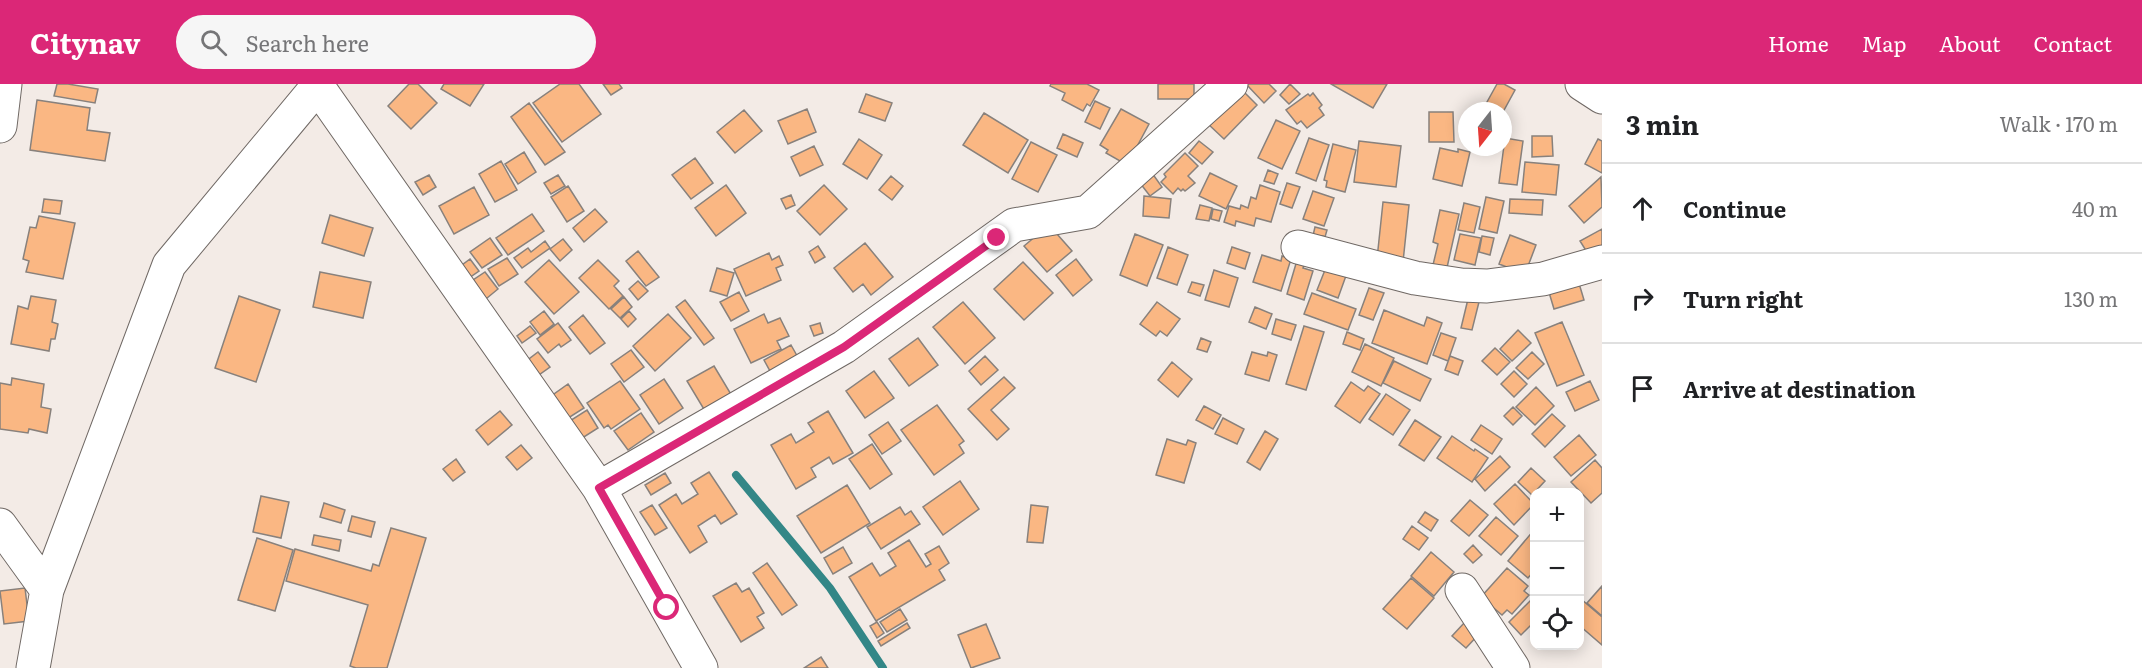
<!DOCTYPE html>
<meta charset="utf-8">
<style>
:root{--surface:#fff;--page:#f6f6f6;--text:#202124;--muted:#757577;--line:#e0e0e0;--accent:#db2777}
body{margin:0;font-family:Literata,serif;background:var(--page);color:var(--text)}
.controls{position:absolute;right:18px;bottom:18px;display:grid;overflow:hidden;border-radius:12px;box-shadow:0 3px 15px #0003}
.controls button{width:54px;height:54px;display:grid;place-items:center;padding:0;border:0;border-bottom:2px solid var(--line);background:var(--surface);color:var(--text);font:30px sans-serif}
.compass{position:absolute;left:1458px;top:18px;width:54px;height:54px;border-radius:50%;background:var(--surface);box-shadow:0 3px 15px #0003;rotate:197deg}
.stop{position:absolute;width:18px;height:18px;margin:-14px;border:4px solid #db2777;border-radius:50%;background:#fff}
.stop.end{background:#db2777;border-color:#fff;box-shadow:0 2px 6px #0008}
.list{margin:0;padding:0;list-style:none}
h2{display:flex;justify-content:space-between;align-items:center;height:78px;margin:0;padding:0 24px;font-size:26px}
h2 small{font-size:20px;font-weight:400;color:var(--muted)}
.list li{display:grid;grid-template-columns:39px 1fr auto;gap:18px;align-items:center;box-sizing:border-box;height:90px;padding:0 24px;border-top:2px solid var(--line)}
.list b{display:block;font-size:22px;white-space:nowrap}
.list em{font-size:20px;font-style:normal;color:var(--muted)}
.icon{flex:none;width:33px;height:33px;fill:none;stroke:currentColor;stroke-width:2;stroke-linecap:round;stroke-linejoin:round}
.map{position:relative;flex:none;width:1602px;height:584px;overflow:hidden}
header{display:flex;align-items:center;gap:36px;box-sizing:border-box;height:84px;padding:0 30px;background:var(--accent);color:#fff}
header strong{font-size:28px}
nav{display:flex;gap:33px;margin-inline-start:auto;font-size:21px}
.search{width:420px;height:54px;background:var(--page);display:flex;align-items:center;gap:15px;box-sizing:border-box;padding:0 21px;border-radius:33px;color:var(--muted);font-size:22px}
main{display:flex}
aside{flex:1;background:var(--surface)}
.map>svg:first-child{display:block}
</style>
<header>
<strong>Citynav</strong>
<div class="search"><svg class="icon" aria-label="search" viewBox="0 0 24 24"><circle cx="10" cy="10" r="6"/><path d="M15 15l6 6"/></svg>Search here</div>
<nav><a>Home</a><a>Map</a><a>About</a><a>Contact</a></nav>
</header>
<main>
<div class="map">
<svg width="1602" height="584" viewBox="0 0 1602 584">
<rect width="100%" height="100%" fill="#f3ebe6"/>
<g fill="none" stroke-linecap="round" stroke-linejoin="round">
<path stroke="#338787" stroke-width="8" d="M736 391 830 504 883 584"/>
</g>
<path fill="#fab783" stroke="#88817c" stroke-width="1.5" d="M57 0H68L98 5 95 19 54 12Z
M409 0H418L437 19 411 45 388 22Z
M444 0H484L470 22 441 5Z
M560 0H579L601 30 562 58 533 19Z
M603 0H619L622 4 611 11Z
M1051 0H1087L1099 6 1090 22 1087 20 1083 27 1062 16 1065 9 1050 2Z
M1158 0H1194V15H1158Z
M1246 0H1269L1276 7 1264 19Z
M1290 0 1300 10 1289 20 1280 11Z
M1331 0H1387L1373 24Z
M1497 0H1504L1515 6 1503 28 1482 27Z
M1240 4 1257 21 1224 55 1206 38Z
M1313 9 1322 21 1319 24 1324 31 1307 44 1301 37 1297 40 1286 26 1308 10 1310 12Z
M866 10 892 19 885 37 859 28Z
M37 16 90 24 87 46 110 49 105 77 30 66Z
M1095 17 1110 24 1100 45 1085 38Z
M529 19 565 68 545 81 511 33Z
M807 25 816 48 788 60 778 37Z
M1121 25 1149 40 1127 81 1106 69 1108 66 1100 61Z
M744 26 762 47 735 69 717 48Z
M1429 28H1453L1454 58H1429Z
M984 29 1028 56 1008 89 963 61Z
M1276 36 1300 47 1282 85 1258 74Z
M1063 50 1083 59 1077 73 1057 64Z
M1532 52H1552L1553 72 1532 73Z
M1309 54 1329 61 1316 97 1296 89Z
M1505 54 1523 57 1517 101 1499 99Z
M859 55 882 71 867 95 843 80Z
M1598 55 1602 57V89L1585 80Z
M1199 57 1213 68 1202 80 1189 69Z
M1359 57 1401 62 1396 103 1354 98Z
M1031 58 1057 71 1038 108 1012 95Z
M1333 60 1356 66 1345 108 1326 103 1327 97 1324 96Z
M814 62 823 81 800 92 791 73Z
M1440 64 1458 68V65L1470 68 1462 102 1433 95Z
M524 68 536 88 518 100 505 80Z
M1185 69 1198 82 1188 92 1195 99 1185 107 1183 105 1181 107 1178 104 1173 110 1161 98 1166 93 1164 90Z
M695 74 713 99 691 115 672 91Z
M501 77 517 106 495 118 479 90Z
M1525 78 1559 81 1556 111 1522 108Z
M1268 86 1278 90 1274 100 1264 97Z
M1152 89 1162 103 1150 112 1140 99Z
M1210 89 1237 102 1226 125 1199 112Z
M429 91 436 103 423 111 415 98Z
M558 91 565 102 551 110 544 99Z
M891 92 903 102 892 116 879 106Z
M1601 93 1602 123 1584 139 1569 122Z
M1287 99 1300 103 1292 124 1280 120Z
M726 101 746 129 716 152 695 124Z
M824 101 847 125 820 151 797 127Z
M1260 101 1280 108 1271 138 1256 134 1254 142 1236 137 1235 142 1224 138 1229 122 1240 125 1241 121 1248 124 1251 113 1256 115Z
M568 102 584 127 567 138 551 113Z
M474 103 489 131 454 150 439 122Z
M1313 107 1334 114 1324 142 1303 135Z
M791 111 795 121 786 125 781 115Z
M1144 112 1171 115 1169 134 1143 132Z
M1486 113 1504 117 1497 149 1479 145Z
M44 115 62 117 60 130 42 128Z
M1510 115 1543 116 1542 131 1509 129Z
M1383 118 1409 121 1403 178 1377 175Z
M1464 119 1480 123 1474 149 1458 146Z
M1200 121 1212 124 1209 137 1196 135Z
M595 125 607 138 584 158 573 144Z
M1213 125 1222 127 1219 137 1211 135Z
M1440 126 1459 130 1446 188 1432 185 1438 160 1433 158Z
M532 130 544 147 508 171 496 154Z
M330 131 373 144 364 172 322 159Z
M39 132 75 139 63 195 26 188 29 177 23 175 30 143 36 144Z
M1049 141 1072 167 1047 188 1024 162Z
M1315 143 1327 146 1325 153 1323 152 1320 163 1311 160Z
M1602 145V166L1590 173 1580 157Z
M1135 150 1163 161 1147 202 1120 191Z
M1460 150 1481 154 1475 181 1454 176Z
M1510 151 1536 161 1525 190 1499 180Z
M1482 152 1494 154 1490 171 1479 168Z
M490 154 502 171 482 184 470 168Z
M563 155 572 166 560 177 550 165Z
M545 157 550 164 522 184 514 174 528 164 531 168Z
M865 159 893 193 871 211 863 200 853 208 834 184Z
M818 162 825 173 815 179 809 168Z
M1168 163 1188 171 1177 201 1157 194Z
M1232 163 1250 169 1245 185 1227 179Z
M638 167 659 193 646 202 626 177Z
M769 169 772 176 779 172 783 181 776 184 781 196 746 212 734 185Z
M1262 171 1281 177 1282 172 1291 175 1281 207 1253 198Z
M1298 173 1306 175 1303 184 1313 187 1304 216 1287 210Z
M507 174 518 190 499 202 488 185Z
M470 175 479 187 466 196 458 184Z
M1076 175 1092 196 1073 212 1056 191Z
M549 176 579 208 554 230 525 198Z
M598 176 619 197 614 202 623 212 609 225 579 194Z
M1023 178 1053 209 1024 236 994 205Z
M1327 181 1347 189 1338 214 1317 206Z
M717 184 734 189 727 212 710 207Z
M1214 186 1238 194 1229 223 1205 216Z
M320 188 371 198 363 234 313 223Z
M485 188 498 205 481 219 467 200Z
M1578 196 1584 216 1554 225 1548 205Z
M638 197 648 207 638 216 629 205Z
M1192 198 1204 201 1200 212 1188 208Z
M1369 204 1384 209 1373 236 1359 231Z
M739 208 749 227 731 237 720 218Z
M1312 209 1356 225 1348 246 1304 230Z
M31 212 56 216 52 238 58 240 55 255H51L49 267 11 260 18 222 28 225Z
M239 212 280 226 256 298 215 284Z
M624 213 632 223 620 234 611 225Z
M1468 215 1479 218 1472 246 1461 244Z
M685 216 714 254 704 261 676 223Z
M963 218 995 254 965 280 933 243Z
M1157 218 1180 235 1167 252 1160 247 1156 252 1140 240Z
M1255 223 1272 230 1266 245 1249 238Z
M1384 226 1424 242 1427 233 1442 239 1427 280 1372 259Z
M544 227 554 240 540 251 530 238Z
M629 227 636 235 628 243 621 235Z
M668 230 691 254 655 287 633 262Z
M764 230 768 239 780 234 789 252 777 257 781 265 751 279 734 245Z
M583 231 605 259 590 270 569 243Z
M1276 235 1296 241 1291 256 1272 250Z
M1562 238 1584 291 1557 302 1535 249Z
M558 239 571 256 561 263 559 260 548 269 537 255Z
M820 239 823 249 814 252 810 242Z
M530 242 536 249 522 259 517 252Z
M1304 242 1324 248 1306 306 1286 300Z
M1518 246 1531 259 1512 277 1500 265Z
M1347 248 1364 255 1360 266 1343 260Z
M1441 249 1456 254 1448 277 1433 271Z
M918 254 938 281 909 302 889 275Z
M1201 254 1211 258 1207 268 1197 265Z
M1365 260 1394 274 1381 302 1352 288Z
M791 261 800 277 770 287 764 276Z
M1495 264 1510 278 1497 291 1482 277Z
M631 266 644 283 624 298 611 280Z
M538 268 550 283 536 293 525 278Z
M1252 268 1267 272 1268 268 1277 271 1269 297 1245 290Z
M1532 268 1544 280 1528 295 1516 284Z
M985 272 998 286 981 301 969 287Z
M1450 272 1463 277 1458 291 1445 286Z
M1394 277 1431 295 1420 317 1383 299Z
M1172 278 1192 295 1178 313 1158 296Z
M714 282 732 312 705 327 687 297Z
M874 287 894 314 865 334 846 307Z
M1514 287 1527 300 1514 313 1501 300Z
M1004 293 1015 304 991 326 1009 345 997 356 968 325Z
M12 294 44 300 41 323 51 325 47 349 29 345 28 349 0 345V299L11 301Z
M664 295 683 324 659 340 640 311Z
M620 297 640 325 611 345 608 341 604 344 587 319Z
M1590 297 1599 316 1575 327 1566 308Z
M1351 298 1364 307 1368 302 1380 310 1360 339 1335 322Z
M568 300 584 324 562 338 547 315Z
M1536 303 1554 322 1535 341 1516 323Z
M1386 310 1410 326 1393 351 1369 335Z
M937 321 964 357 959 361 964 369 934 391 901 346Z
M1204 322 1221 331 1213 345 1196 336Z
M1513 323 1522 332 1513 341 1504 332Z
M587 326 598 344 576 358 565 340Z
M500 327 512 341 488 361 476 346Z
M828 327 853 369 833 380 829 373 811 384 816 393 796 405 771 361 791 350 796 359 814 348 808 339Z
M641 329 654 348 628 366 614 347Z
M1552 330 1565 342 1545 363 1532 350Z
M1223 334 1244 345 1237 360 1215 350Z
M1415 336 1441 353 1424 377 1399 361Z
M888 338 901 357 882 370 869 351Z
M1481 341 1502 355 1492 370 1471 356Z
M1265 347 1278 355 1260 386 1247 378Z
M1579 351 1596 371 1571 392 1554 373Z
M1452 352 1474 367 1475 365 1488 374 1472 398 1437 374Z
M1167 355 1186 361 1188 356 1196 359 1184 399 1156 391Z
M872 360 892 390 870 405 849 375Z
M521 361 532 374 517 386 506 373Z
M1500 372 1510 383 1485 407 1475 395Z
M456 375 465 388 453 397 443 385Z
M1595 376 1602 384V409L1591 419 1571 398Z
M1531 384 1545 397 1532 411 1518 398Z
M709 388 737 430 721 440 715 431 698 442 707 458 690 469 659 421 676 410 682 420 698 410 691 399Z
M665 389 671 399 651 411 645 401Z
M960 397 979 425 943 451 923 423Z
M1515 400 1534 420 1514 441 1494 420Z
M847 401 870 439 821 469 797 432Z
M261 412 289 418 281 454 253 448Z
M1470 416 1488 431 1469 452 1451 437Z
M324 419 345 426 341 439 320 433Z
M652 421 667 444 655 451 640 428Z
M1031 421 1048 423 1043 459 1027 458Z
M900 423 905 431 911 427 920 440 881 465 867 443Z
M1425 428 1438 436 1431 447 1418 438Z
M352 432 375 438 371 453 348 447Z
M1496 433 1518 452 1501 471 1479 452Z
M1412 442 1428 454 1419 466 1403 455Z
M391 444 426 454 387 584H356L350 582 368 521 286 497 295 465 371 487 373 480 379 482Z
M1534 446V487L1528 494 1508 477Z
M314 451 341 456 339 467 312 461Z
M257 454 293 466 275 527 238 516Z
M909 456 926 483 931 480 925 470 939 462 949 479 939 486 945 496 876 537 849 493 872 479 880 492 896 482 888 469Z
M1473 461 1482 471 1473 479 1464 470Z
M843 463 852 479 833 490 824 474Z
M1431 468 1454 488 1434 512 1411 492Z
M767 479 797 521 782 531 753 489Z
M1507 484 1528 502 1524 507 1529 511 1512 530 1507 526 1502 531 1481 513Z
M1411 494 1434 514 1407 545 1383 525Z
M736 499 742 508 749 504 764 529 757 533 764 544 741 558 713 512Z
M1602 502V532L1587 519Z
M25 504 29 537 4 540 0 507Z
M1581 515 1602 533V561L1580 542Z
M1531 516 1534 519V538L1521 551 1509 538Z
M900 525 907 536 887 548 880 538Z
M877 538 884 549 877 554 870 542Z
M1465 538 1479 550 1466 564 1452 552Z
M907 539 910 544 881 562 878 557Z
M986 540 1000 574 971 584 958 551Z
M821 573 828 584H804Z"/>
<g fill="none" stroke-linecap="round" stroke-linejoin="round">
<defs>
<path id="minor" d="M316 0 599 404 701 584
M1582 0 1602 13
M0 42 5 0
M1298 163 1415 194 1461 201 1487 202 1543 195 1602 178
M599 404 844 263 1014 141 1088 128 1231 0
M0 441 47 506
M1462 506 1513 584
M33 584 47 506 169 181 317 3"/>
</defs>
<use href="#minor" stroke="#6f6864" stroke-width="35"/>
<use href="#minor" stroke="#fff" stroke-width="33"/>
</g>
<g fill="none" stroke-linecap="round" stroke-linejoin="round">
<path stroke="#db2777" stroke-width="8" d="M667 524 599 404 844 263 997 154"/>
</g>
</svg>
<div class="controls">
<button>+</button>
<button>−</button>
<button><svg class="icon" aria-label="locate" viewBox="0 0 24 24"><circle cx="12" cy="12" r="6"/><path d="M12 2v4M12 18v4M2 12h4M18 12h4"/></svg></button>
</div>
<svg class="compass" viewBox="-18 -18 36 36"><path d="M0-13l5 13h-10z" fill="#e53935"/><path d="M0 13l5-13h-10z" fill="#757577"/></svg>
<div class="stop" style="left:667px;top:524px"></div>
<div class="stop end" style="left:997px;top:154px"></div>
</div>
<aside>
<h2>3 min<small>Walk · 170 m</small></h2>
<ul class="list">
<li><svg class="icon" aria-label="ahead" viewBox="0 0 24 24"><path d="M12 20V5M6 11l6-6 6 6"/></svg><div><b>Continue</b></div><em>40 m</em></li>
<li><svg class="icon" aria-label="right" viewBox="0 0 24 24"><path d="M7 20v-9h11M14 6l5 5-5 5"/></svg><div><b>Turn right</b></div><em>130 m</em></li>
<li><svg class="icon" aria-label="arrive" viewBox="0 0 24 24"><path d="M6 21V4h12l-3 4 3 4H6"/></svg><div><b>Arrive at destination</b></div></li>
</ul>
</aside>
</main>
